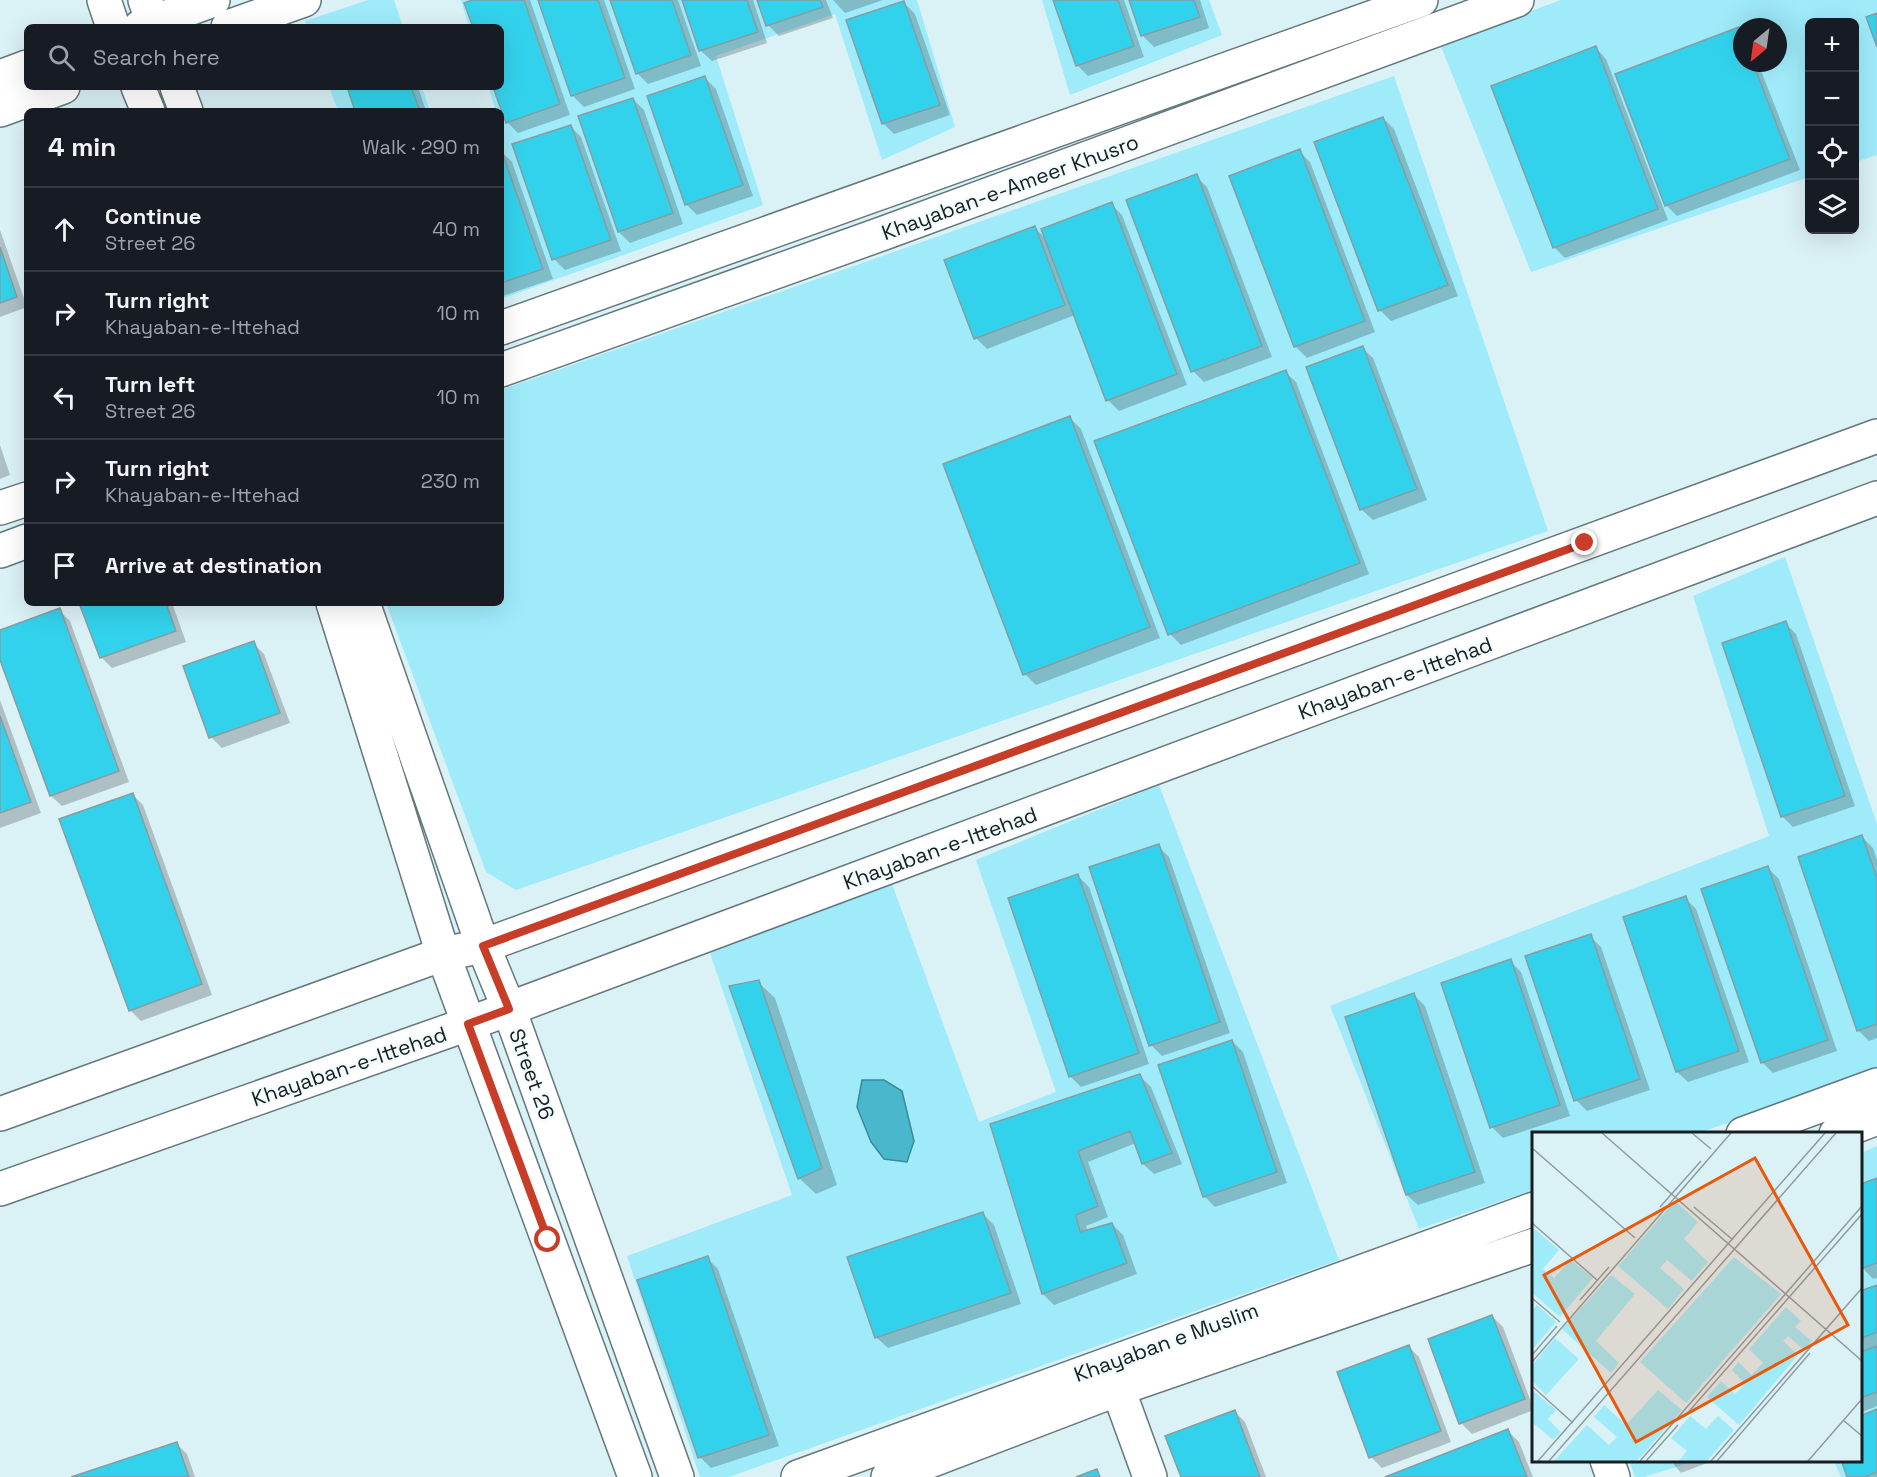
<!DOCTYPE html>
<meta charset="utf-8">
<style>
:root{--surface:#171b24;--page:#242831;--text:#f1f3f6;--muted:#9ea1a6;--line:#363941}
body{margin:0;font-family:"Space Grotesk",sans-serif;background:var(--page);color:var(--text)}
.controls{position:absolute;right:18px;top:18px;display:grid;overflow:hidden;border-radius:9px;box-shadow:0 6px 24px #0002}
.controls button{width:54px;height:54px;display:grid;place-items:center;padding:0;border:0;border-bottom:2px solid var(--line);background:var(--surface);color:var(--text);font:30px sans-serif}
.compass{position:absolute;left:1733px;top:18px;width:54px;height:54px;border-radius:50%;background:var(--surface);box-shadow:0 6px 24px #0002;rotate:209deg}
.stop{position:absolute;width:18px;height:18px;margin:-14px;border:4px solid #c83d27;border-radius:50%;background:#fff}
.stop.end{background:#c83d27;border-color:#fff;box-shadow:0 2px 6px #0008}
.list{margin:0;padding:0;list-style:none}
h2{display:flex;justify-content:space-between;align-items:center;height:78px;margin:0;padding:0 24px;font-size:26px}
h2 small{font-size:20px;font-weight:400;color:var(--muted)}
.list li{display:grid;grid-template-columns:39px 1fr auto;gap:18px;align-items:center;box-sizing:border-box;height:84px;padding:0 24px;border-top:2px solid var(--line)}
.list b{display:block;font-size:22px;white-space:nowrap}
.list p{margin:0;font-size:20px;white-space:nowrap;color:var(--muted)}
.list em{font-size:20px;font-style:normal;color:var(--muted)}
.icon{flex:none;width:33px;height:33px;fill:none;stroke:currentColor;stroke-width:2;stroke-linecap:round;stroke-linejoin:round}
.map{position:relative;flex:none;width:1877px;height:1477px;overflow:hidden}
.search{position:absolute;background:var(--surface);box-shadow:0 6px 24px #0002;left:24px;top:24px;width:480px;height:66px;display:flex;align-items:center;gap:15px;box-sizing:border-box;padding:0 21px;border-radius:9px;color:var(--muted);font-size:22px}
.panel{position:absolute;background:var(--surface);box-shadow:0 6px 24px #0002;left:24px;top:108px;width:480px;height:498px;border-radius:9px}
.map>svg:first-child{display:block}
</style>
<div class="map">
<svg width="1877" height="1477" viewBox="0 0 1877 1477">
<rect width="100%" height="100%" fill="#daf1f6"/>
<path fill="#9febfa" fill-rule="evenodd" d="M368 0H394L403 27H308L305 21Z
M461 0H917L955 127 882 160 835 14 716 56 763 205 501 299 503 135 501 111H496L488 87H501V27H469Z
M1042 0H1209L1222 35 1070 95Z
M1561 0H1877V155L1855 162 1854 22H1810L1809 177 1531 272 1440 44ZM1742 27H1778V63H1742Z
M1394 76 1548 531 516 890 486 872 386 603H501V390Z
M329 87H422L430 111H338Z
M1785 557 1877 824V1072L1698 1133 1534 1134 1533 1190 1419 1229 1330 1006 1769 836 1693 596Z
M1159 785 1339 1260 729 1477H700L627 1256 792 1195 710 953 892 884 979 1122 1056 1092 976 860Z
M1877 1146V1477H1841L1834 1461 1860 1460 1861 1153Z
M1629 1461H1695L1644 1477H1635Z"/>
<path fill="#49b8cc" stroke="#3a8a98" stroke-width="1.5" d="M862 1080H884L902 1091 914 1141 907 1162 884 1159 871 1142 857 1107Z"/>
<path fill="#0003" d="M477 0H530L570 115 518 133 507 122 495 87H501V27H474Z
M540 0H604L635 89 584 107 573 96Z
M612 0H678L701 66 648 84 637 73Z
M683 0H753L767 43 712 61 701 51Z
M759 0H826L833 18 779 36 768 25Z
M833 0H883L845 13Z
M1055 0H1124L1144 57 1088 76 1077 65Z
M1130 0H1200L1209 28 1154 47 1143 36Z
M904 3 915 14 950 115 894 134 883 123Z
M1738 29 1742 33V63H1758L1800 170 1677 216 1666 205Z
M1596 48 1606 59 1668 220 1565 258 1554 247Z
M705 78 716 89 753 196 697 215 686 204Z
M348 87H418L426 111H357Z
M633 99 644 110 683 224 630 243 619 232 580 117Z
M1383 118 1394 129 1458 296 1391 321 1380 310Z
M570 126 581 137 621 251 565 270 554 259Z
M501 151 512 162 553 279 503 296 501 294Z
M1299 151 1310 162 1375 332 1307 358 1296 347 1231 176Z
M1196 176 1207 187 1272 357 1204 382 1193 371Z
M1111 204 1122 215 1187 385 1119 411 1108 400 1075 315 987 349 976 338 1035 228 1046 239Z
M0 230 27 307 0 317Z
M1362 348 1373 358 1427 500 1373 520 1362 510 1308 368Z
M1285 372 1296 382 1369 574 1181 645 1170 634Z
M1070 418 1081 429 1160 638 1036 685 1025 674Z
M0 445 10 475 0 479Z
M81 603H172L186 642 112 668 101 657Z
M59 610 70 621 129 782 62 806 51 796 0 655V631Z
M1785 623 1796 634 1855 806 1793 827 1782 816Z
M253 643 264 654 290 723 222 748 211 737Z
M0 700 41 813 0 828Z
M132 794 143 805 212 995 141 1021 130 1010Z
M1862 837 1873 848 1877 860V1038L1869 1041 1858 1030Z
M1158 846 1169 857 1230 1033 1162 1056 1151 1045Z
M1768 868 1779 879 1837 1051 1773 1073 1762 1062Z
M1078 876 1089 887 1149 1064 1081 1087 1070 1076Z
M1685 898 1696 909 1749 1062 1688 1082 1677 1072 1625 918Z
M1590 936 1601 947 1650 1090 1587 1111 1576 1100Z
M1510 961 1521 972 1570 1116 1503 1138 1492 1127Z
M758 982 775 998 837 1185 816 1194 799 1178Z
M1414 995 1425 1006 1485 1183 1418 1205 1407 1195Z
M1232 1041 1243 1052 1287 1183 1215 1207 1204 1196Z
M1140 1076 1151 1087 1182 1164 1154 1174 1143 1164 1136 1143 1088 1162 1108 1217 1086 1226 1088 1232 1112 1224 1123 1235 1137 1274 1054 1305 1043 1294 992 1125Z
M1877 1179V1278L1873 1279 1860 1265Z
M983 1214 994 1225 1021 1304 888 1348 877 1338 849 1258Z
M707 1258 718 1269 779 1446 711 1468 700 1457Z
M1877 1286V1406L1860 1413V1292Z
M1492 1316 1503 1327 1534 1410 1472 1434 1461 1423Z
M1408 1346 1419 1357 1451 1442 1382 1468 1371 1457Z
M1234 1411 1245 1422 1266 1477H1182Z
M1877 1411V1477H1849L1860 1460Z
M1508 1431 1519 1442 1533 1477H1389Z
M176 1443 187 1454 195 1477H76Z
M1670 1460H1715L1681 1473Z"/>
<path fill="#33d2ec" stroke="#879da2" stroke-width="1.5" d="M472 0H524L560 104 506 123 493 87H501V27H473L464 3Z
M538 0H598L625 78 571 96Z
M610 0H672L691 55 636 74Z
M682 0H747L758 32 699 51Z
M757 0H820L823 7 766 26Z
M1053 0H1118L1134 46 1076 66Z
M1129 0H1194L1200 17 1141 36Z
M904 1 940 105 882 124 846 20Z
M1877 13V47L1866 17Z
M1739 27 1742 36V63H1753L1790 159 1665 206 1615 74Z
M1596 46 1658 209 1553 248 1491 86Z
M705 76 743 185 685 205 647 96Z
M347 87H411L420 111H355Z
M633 98 673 213 618 232 578 116Z
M1383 117 1448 285 1378 311 1314 142Z
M571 125 611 240 552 260 512 144Z
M501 149 543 269 501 283Z
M1300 149 1365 321 1294 347 1229 176Z
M1197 174 1262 346 1191 372 1126 200Z
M1112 202 1177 374 1106 401 1041 229Z
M1035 226 1065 305 974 339 944 260Z
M0 247 17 297 0 303Z
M1363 346 1417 489 1360 510 1306 367Z
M1286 370 1360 563 1168 635 1094 441Z
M1070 416 1150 627 1023 675 943 464Z
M79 603H166L176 631 100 658Z
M60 608 119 771 50 796 0 660V630Z
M1786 621 1845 796 1781 817 1722 643Z
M254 641 280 713 209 738 183 666Z
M0 716 31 802 0 813Z
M133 793 202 984 129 1011 59 819Z
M1862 835 1877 878V1024L1857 1031 1798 857Z
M1159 844 1220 1022 1149 1046 1089 867Z
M1768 866 1828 1040 1761 1063 1701 889Z
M1078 874 1139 1053 1069 1077 1008 898Z
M1686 896 1739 1051 1676 1072 1623 917Z
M1591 934 1640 1079 1574 1101 1525 956Z
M1511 959 1560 1105 1490 1128 1441 983Z
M759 980 822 1168 798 1179 729 986Z
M1414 993 1475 1172 1406 1195 1345 1017Z
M1232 1040 1277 1172 1203 1197 1158 1065Z
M1140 1074 1172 1153 1142 1164 1130 1131 1078 1151 1098 1206 1076 1215 1080 1232 1112 1223 1127 1263 1042 1294 990 1124Z
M1877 1178V1263L1860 1269V1184Z
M983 1212 1011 1293 875 1338 847 1257Z
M708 1256 769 1435 698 1458 637 1280Z
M1877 1285V1332L1860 1339V1291Z
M1492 1315 1525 1399 1459 1424 1428 1339Z
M1409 1345 1441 1431 1369 1458 1337 1372Z
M1877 1346V1392L1860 1398V1352Z
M1877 1409V1472L1864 1477H1847L1841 1460H1860V1416Z
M1235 1410 1260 1477H1181L1165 1436Z
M1508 1429 1527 1477H1385Z
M177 1442 189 1477H71Z
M1097 1469 1100 1477H1076Z"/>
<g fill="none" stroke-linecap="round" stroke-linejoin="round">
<defs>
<path id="minor" d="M140 27 213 0
M228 27 304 0
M0 77 27 67
M0 110 63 87
M501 328 1421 0
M501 370 884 233 1517 0
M0 508 27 499
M0 551 27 541
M1118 1389 1150 1477
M1607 1460 1613 1477"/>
<path id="tertiary" d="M1743 1134 1877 1085
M1836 1134 1877 1118
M798 1477 1534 1209
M888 1477 1118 1389 1534 1245"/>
<path id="secondary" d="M104 0 113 27
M145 0 155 27
M138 87 148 111
M177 87 186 111
M333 603 443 954 635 1477
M363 603 483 946 509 1009 677 1477"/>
<path id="primary" d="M0 1114 443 954 483 946 1877 436
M0 1189 468 1024 1877 498"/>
</defs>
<use href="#minor" stroke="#63787d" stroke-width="36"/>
<use href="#tertiary" stroke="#63787d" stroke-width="36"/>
<use href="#secondary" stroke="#63787d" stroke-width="36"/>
<use href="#primary" stroke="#63787d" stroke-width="36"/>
<use href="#minor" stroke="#fff" stroke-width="33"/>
<use href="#tertiary" stroke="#fff" stroke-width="33"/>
<use href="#secondary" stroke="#fff" stroke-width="33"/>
<use href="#primary" stroke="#fff" stroke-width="33"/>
</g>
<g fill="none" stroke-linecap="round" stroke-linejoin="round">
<path stroke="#c83d27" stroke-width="8" d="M548 1240 468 1024 509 1009 483 946 1585 543"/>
</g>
<g text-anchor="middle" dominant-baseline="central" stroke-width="4.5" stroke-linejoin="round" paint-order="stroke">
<g font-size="21" fill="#161e20" stroke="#f2fbfd">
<text transform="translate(1010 187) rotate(-20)">Khayaban-e-Ameer Khusro</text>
<text transform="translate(1395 678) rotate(-20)">Khayaban-e-Ittehad</text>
<text transform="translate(940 848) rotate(-20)">Khayaban-e-Ittehad</text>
<text transform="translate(349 1066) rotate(-19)">Khayaban-e-Ittehad</text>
<text transform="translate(532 1074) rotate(70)">Street 26</text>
<text transform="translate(1166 1342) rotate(-20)">Khayaban e Muslim</text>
</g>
</g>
<g transform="translate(1532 1132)">
<rect width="330" height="330" fill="#daf1f6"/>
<path d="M143 69 166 90 152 107 176 130 160 149 135 128 128 136 152 157 136 177 86 134ZM0 95 27 118 11 137 22 146 39 128 61 146 28 185 0 161ZM202 125 249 162 154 271 108 230ZM79 143 103 162 64 209 87 231 79 241 30 197ZM5 173 24 190 0 218V178ZM254 175 269 189 263 195 280 209 272 218 256 204 251 209 266 223 207 293 175 265 189 249 203 262 213 252 200 238 206 230 220 243 231 231 217 217ZM23 206 47 227 14 263 0 249V233ZM0 258 24 278 16 287 29 300 21 308 0 290ZM126 258 150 278 105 329H22L55 293 77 313 85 305 62 285 72 273 94 293ZM158 284 174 297 186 284 202 298 175 329H147L155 319 139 306Z" fill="#9febfa"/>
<path fill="none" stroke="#8c9da0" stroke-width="1.5" d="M70 1 330 229M160 1 179 17M0 16 103 106M128 75 169 29M162 75 201 108M0 91 65 148M0 166 28 190M48 168 77 135M0 223 25 194M0 230 199 1M0 254 41 291M152 285 330 82M311 288 330 304M6 329 293 1M17 329 304 1M108 329 330 74M114 329 146 293M179 329 330 156M185 329 278 221M276 329 330 267"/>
<path fill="#e8590c" fill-opacity="0.15" stroke="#e8590c" stroke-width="3" d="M223 26 316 193 104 310 12 143Z"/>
<rect width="330" height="330" fill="none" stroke="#161e20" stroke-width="3"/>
</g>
</svg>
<div class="controls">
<button>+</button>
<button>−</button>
<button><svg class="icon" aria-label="locate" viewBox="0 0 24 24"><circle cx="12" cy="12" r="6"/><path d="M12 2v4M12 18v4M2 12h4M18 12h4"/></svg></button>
<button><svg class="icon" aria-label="layers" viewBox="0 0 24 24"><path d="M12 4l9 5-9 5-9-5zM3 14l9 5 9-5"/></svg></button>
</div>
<svg class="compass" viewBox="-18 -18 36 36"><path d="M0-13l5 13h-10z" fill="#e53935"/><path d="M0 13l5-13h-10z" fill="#9ea1a6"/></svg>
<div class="stop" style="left:548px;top:1240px"></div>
<div class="stop end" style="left:1585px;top:543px"></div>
<div class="search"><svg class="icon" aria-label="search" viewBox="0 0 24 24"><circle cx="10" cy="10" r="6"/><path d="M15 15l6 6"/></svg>Search here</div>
<section class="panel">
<h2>4 min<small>Walk · 290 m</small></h2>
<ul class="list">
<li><svg class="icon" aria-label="ahead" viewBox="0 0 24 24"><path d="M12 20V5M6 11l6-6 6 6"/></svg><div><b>Continue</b><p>Street 26</p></div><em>40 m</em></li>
<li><svg class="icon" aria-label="right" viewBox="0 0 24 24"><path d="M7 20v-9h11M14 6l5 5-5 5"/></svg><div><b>Turn right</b><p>Khayaban-e-Ittehad</p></div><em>10 m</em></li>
<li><svg class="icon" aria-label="left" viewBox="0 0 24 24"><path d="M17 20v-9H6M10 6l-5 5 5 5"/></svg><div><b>Turn left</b><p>Street 26</p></div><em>10 m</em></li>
<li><svg class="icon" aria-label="right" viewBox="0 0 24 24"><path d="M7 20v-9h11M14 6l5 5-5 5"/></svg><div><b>Turn right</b><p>Khayaban-e-Ittehad</p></div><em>230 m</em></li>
<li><svg class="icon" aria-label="arrive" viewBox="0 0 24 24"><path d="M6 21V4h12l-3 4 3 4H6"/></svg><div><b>Arrive at destination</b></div></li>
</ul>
</section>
</div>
